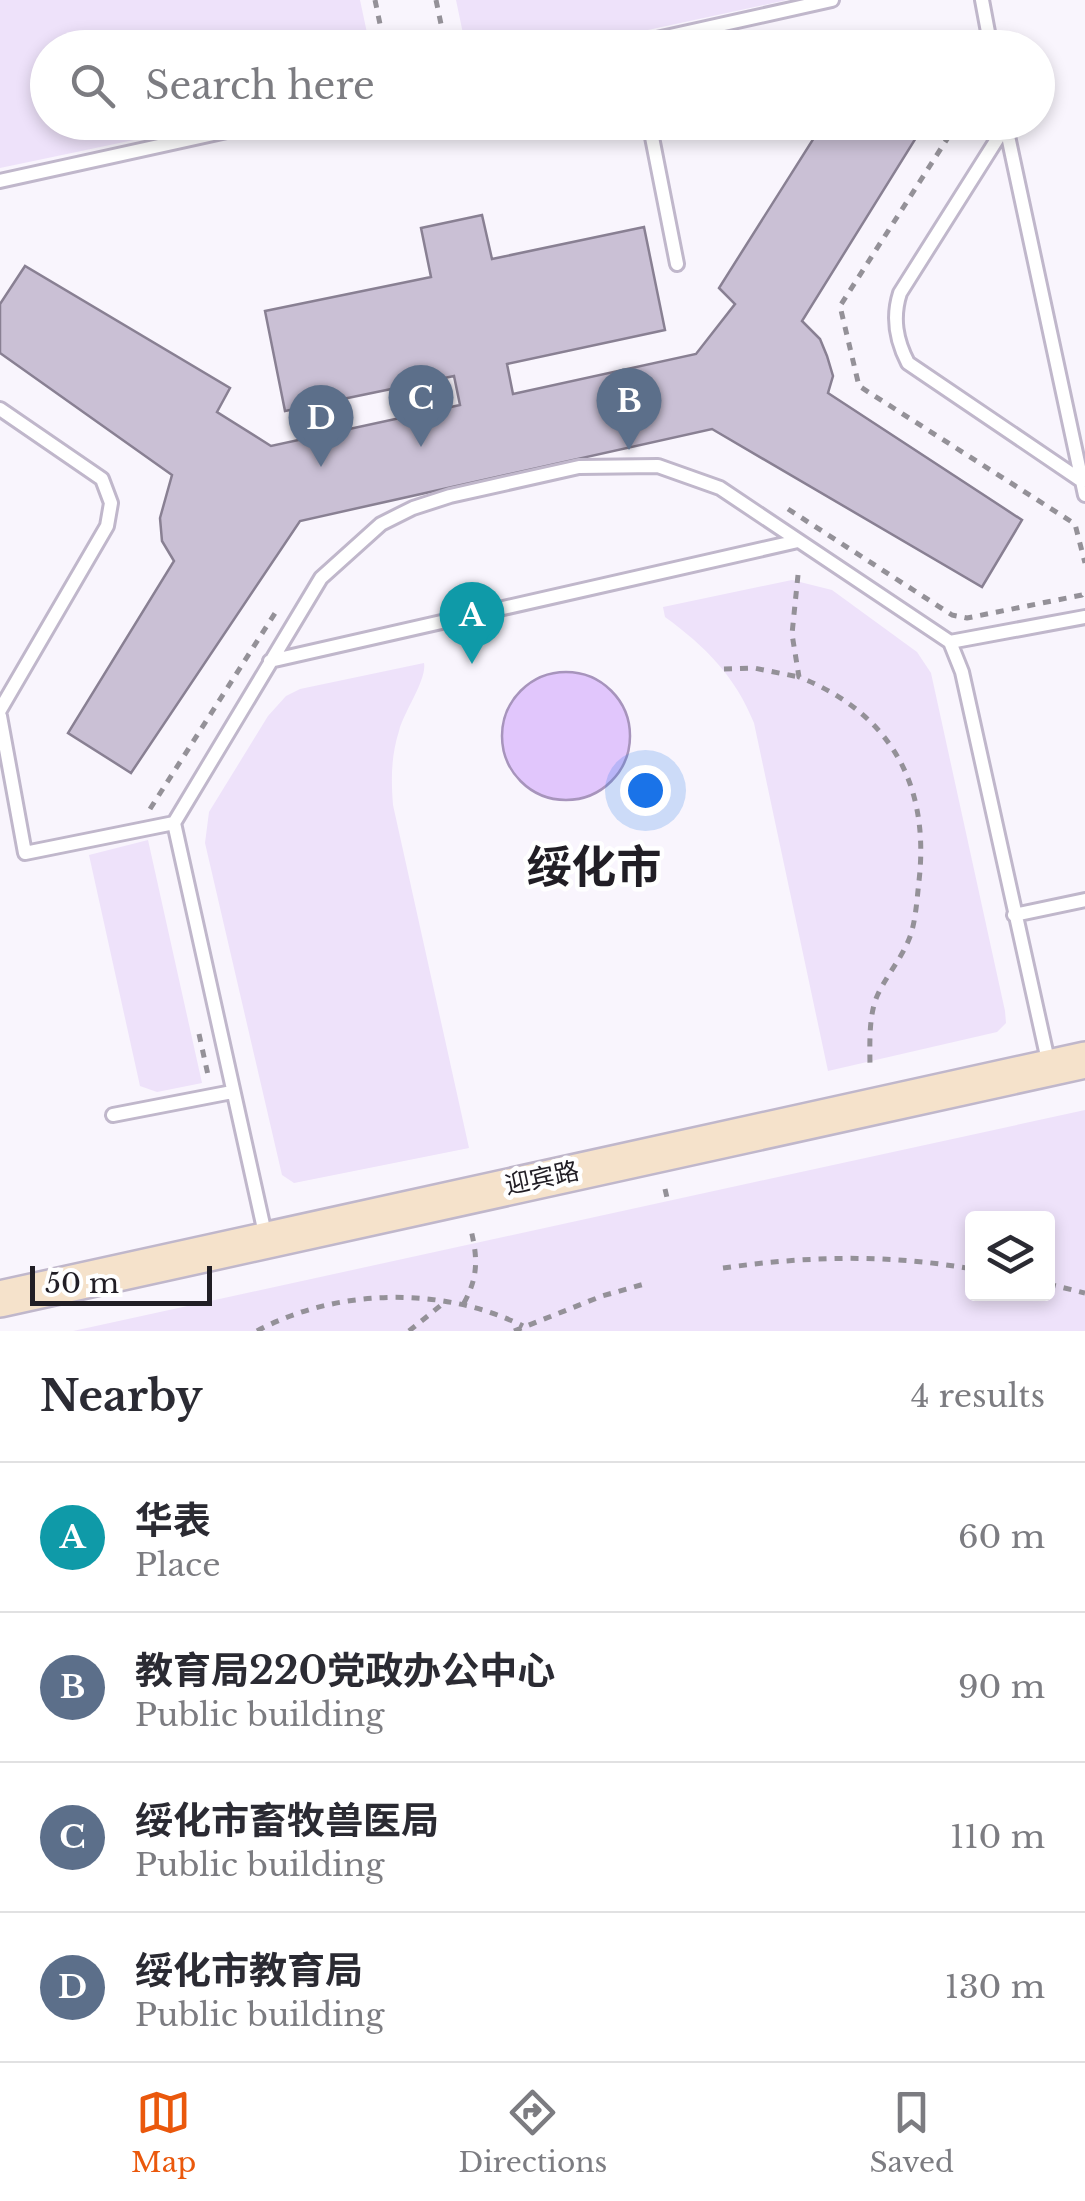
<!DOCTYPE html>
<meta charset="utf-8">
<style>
:root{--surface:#fff;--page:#f2f2f3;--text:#2b2b33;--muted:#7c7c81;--line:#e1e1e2;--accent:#ea580c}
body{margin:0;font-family:"Libre Baskerville","Noto Sans SC",serif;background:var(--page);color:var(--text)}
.controls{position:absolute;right:30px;bottom:30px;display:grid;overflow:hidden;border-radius:10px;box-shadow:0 5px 15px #0003}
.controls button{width:90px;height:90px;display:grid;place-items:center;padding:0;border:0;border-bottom:2px solid var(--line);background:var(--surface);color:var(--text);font:50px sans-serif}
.scale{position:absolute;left:30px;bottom:25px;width:182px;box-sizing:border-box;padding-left:10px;border:5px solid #211e25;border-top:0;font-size:28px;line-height:35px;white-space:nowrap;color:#211e25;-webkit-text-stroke:8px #fff;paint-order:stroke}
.you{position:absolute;left:645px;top:790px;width:35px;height:35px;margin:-25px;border:8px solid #fff;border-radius:50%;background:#1a73e8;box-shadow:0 0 0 15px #1a73e833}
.badge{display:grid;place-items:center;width:65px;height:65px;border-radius:50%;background:var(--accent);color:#fff;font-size:32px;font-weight:700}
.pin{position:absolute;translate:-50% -82px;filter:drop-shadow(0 2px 5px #0008)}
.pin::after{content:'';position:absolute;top:52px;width:35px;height:30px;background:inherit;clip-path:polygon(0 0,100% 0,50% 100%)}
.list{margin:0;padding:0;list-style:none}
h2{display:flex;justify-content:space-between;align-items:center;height:130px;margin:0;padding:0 40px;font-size:42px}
h2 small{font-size:32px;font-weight:400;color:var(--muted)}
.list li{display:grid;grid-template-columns:65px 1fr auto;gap:30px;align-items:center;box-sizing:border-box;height:150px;padding:0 40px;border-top:2px solid var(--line)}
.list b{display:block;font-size:38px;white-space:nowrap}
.list p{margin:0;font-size:32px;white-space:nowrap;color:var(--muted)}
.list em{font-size:32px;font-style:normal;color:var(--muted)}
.icon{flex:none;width:55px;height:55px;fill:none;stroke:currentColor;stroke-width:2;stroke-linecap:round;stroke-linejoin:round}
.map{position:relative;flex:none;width:1085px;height:1331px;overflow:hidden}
.search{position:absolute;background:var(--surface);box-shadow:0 5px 15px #0003;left:30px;right:30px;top:30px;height:110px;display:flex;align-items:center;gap:25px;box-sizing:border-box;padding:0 35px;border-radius:55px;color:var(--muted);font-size:38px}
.sheet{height:730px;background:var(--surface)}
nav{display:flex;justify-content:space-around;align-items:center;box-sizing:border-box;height:140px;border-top:2px solid var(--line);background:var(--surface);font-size:28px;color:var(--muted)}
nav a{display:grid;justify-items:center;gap:5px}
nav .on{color:var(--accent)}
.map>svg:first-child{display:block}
</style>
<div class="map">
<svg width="1085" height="1331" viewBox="0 0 1085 1331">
<rect width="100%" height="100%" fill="#f9f5fd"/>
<path fill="#eee2fa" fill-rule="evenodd" d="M0 0H360L370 47 48 48V122L215 123 0 168Z
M456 0H787L569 47 466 48Z
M792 580 832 590 917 652 931 673 1005 1011 1006 1023 997 1032 828 1071 754 723C735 676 706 647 665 617L663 607Z
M424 663C427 680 404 711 399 731 391 756 391 779 393 805L469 1148 294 1183 282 1175 205 843 209 812 268 716 286 696 300 689Z
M148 840 202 1083 157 1092 140 1086 89 855Z
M1085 1110V1331H73ZM972 1218H1048V1294H972Z"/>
<path fill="#e1c6fc" stroke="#a794bc" stroke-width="2.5" d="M502 736a64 64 0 1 1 128 0a64 64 0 1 1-128 0Z"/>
<path fill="#cac0d5" stroke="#898093" stroke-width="2.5" d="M824 122 924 125 802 321 820 339 827 356 833 376 828 393 1022 520 982 587 712 429 300 521 131 773 68 733 174 561 162 541 160 518 172 475 0 353V304L25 266 230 388 217 412 271 446 460 405 454 376 285 411 265 311 431 277 421 228 482 215 492 259 644 227 665 330 507 364 513 394 696 354 735 304 719 288Z"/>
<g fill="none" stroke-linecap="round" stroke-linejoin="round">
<defs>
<path id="service" d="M982 0 991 48
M616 48 832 0
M649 122 677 264
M1005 122 1085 495
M1006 125 900 293C892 318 896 340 908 363L1082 481
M0 181 268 122
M0 409 102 479 111 503 107 526 0 710
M950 642 1085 617
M270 661 798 541
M0 716 25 853 174 823
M1014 915 1085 900
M113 1115 232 1092
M266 1238 174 823 321 578 381 524 413 508 450 496 579 467 658 466 720 488 950 642 962 672 1049 1065"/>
<path id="secondary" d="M0 1299 1085 1060"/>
</defs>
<use href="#service" stroke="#c0b7cb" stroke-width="18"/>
<use href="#secondary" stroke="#c0b7cb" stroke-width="40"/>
<path stroke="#949198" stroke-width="5" stroke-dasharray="8 8" stroke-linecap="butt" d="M375 0 385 48
M436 0 446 48
M958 122 840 306 859 386 1075 524 1085 563
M788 509 952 615 967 618 1082 595 1085 591
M798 575 792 634 799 677C890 713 930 784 919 881 917 899 916 917 911 934 903 957 888 973 878 994 868 1015 870 1046 870 1069
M724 669 754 668 799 677
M150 809 279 607
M199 1034 208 1075
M665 1189 668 1202
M723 1268C808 1256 888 1254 972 1269
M1048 1284 1085 1293
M464 1303C478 1277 478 1259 471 1230
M257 1331C337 1288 443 1286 523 1326
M409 1331 445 1302
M514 1331 602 1296 648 1283"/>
<use href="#service" stroke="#fff" stroke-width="12"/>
<use href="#secondary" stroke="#f5e2cb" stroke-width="35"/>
</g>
<g text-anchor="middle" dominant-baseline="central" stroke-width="9" stroke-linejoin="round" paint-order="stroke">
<g font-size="25" fill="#211e25" stroke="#fff">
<text transform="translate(542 1178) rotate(-12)">迎宾路</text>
</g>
<g font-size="45" font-weight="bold" fill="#211e25" stroke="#fff">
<text x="594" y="867">绥化市</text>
</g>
</g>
</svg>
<div class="controls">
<button><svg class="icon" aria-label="layers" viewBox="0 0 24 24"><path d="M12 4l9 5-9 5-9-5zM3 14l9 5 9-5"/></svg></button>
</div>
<div class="scale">50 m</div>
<div class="you"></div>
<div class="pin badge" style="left:472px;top:664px;background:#0f9aa8">A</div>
<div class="pin badge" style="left:629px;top:450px;background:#5c6f8a">B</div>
<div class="pin badge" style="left:421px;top:447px;background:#5c6f8a">C</div>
<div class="pin badge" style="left:321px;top:467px;background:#5c6f8a">D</div>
<div class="search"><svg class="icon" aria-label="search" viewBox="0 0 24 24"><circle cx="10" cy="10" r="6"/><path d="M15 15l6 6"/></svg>Search here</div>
</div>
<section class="sheet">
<h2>Nearby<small>4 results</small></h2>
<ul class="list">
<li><span class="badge" style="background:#0f9aa8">A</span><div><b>华表</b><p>Place</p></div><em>60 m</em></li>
<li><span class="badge" style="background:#5c6f8a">B</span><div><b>教育局220党政办公中心</b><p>Public building</p></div><em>90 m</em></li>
<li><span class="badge" style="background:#5c6f8a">C</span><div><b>绥化市畜牧兽医局</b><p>Public building</p></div><em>110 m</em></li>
<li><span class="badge" style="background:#5c6f8a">D</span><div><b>绥化市教育局</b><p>Public building</p></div><em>130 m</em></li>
</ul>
</section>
<nav>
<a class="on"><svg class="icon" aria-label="map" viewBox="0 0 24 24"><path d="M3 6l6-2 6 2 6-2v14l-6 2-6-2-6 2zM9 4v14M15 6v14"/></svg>Map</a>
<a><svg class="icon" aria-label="directions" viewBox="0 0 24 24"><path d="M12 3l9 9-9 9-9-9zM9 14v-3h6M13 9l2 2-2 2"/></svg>Directions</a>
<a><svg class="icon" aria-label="saved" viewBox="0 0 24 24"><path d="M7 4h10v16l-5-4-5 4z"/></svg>Saved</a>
</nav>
